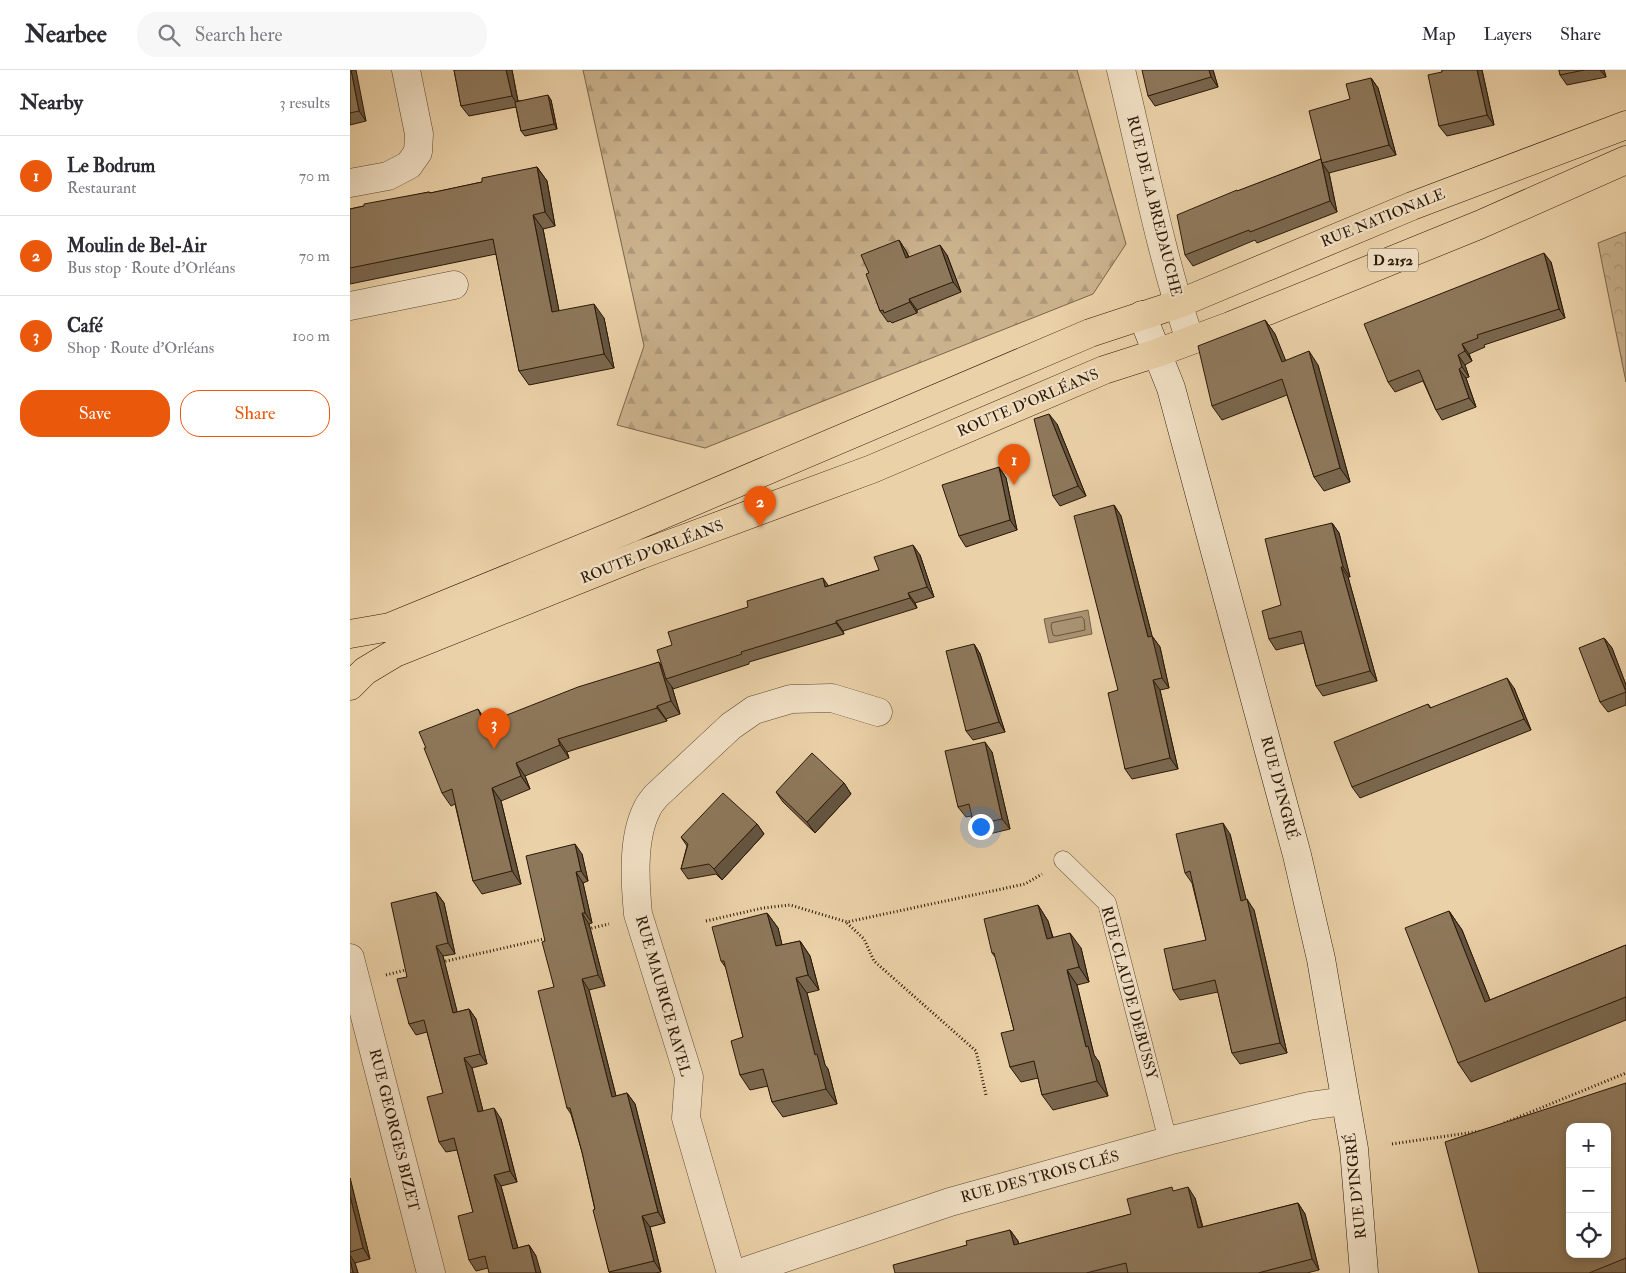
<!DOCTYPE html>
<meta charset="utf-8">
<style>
:root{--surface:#fff;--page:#f7f7f7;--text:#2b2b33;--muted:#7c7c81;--line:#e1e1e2;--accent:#ea580c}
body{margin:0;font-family:"IM FELL Double Pica",serif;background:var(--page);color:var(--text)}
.controls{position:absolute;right:15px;bottom:15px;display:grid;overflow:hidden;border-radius:10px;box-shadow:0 2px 8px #0003}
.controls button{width:45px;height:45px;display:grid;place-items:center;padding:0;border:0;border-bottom:1px solid var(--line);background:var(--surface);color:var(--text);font:25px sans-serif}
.you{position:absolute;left:630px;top:756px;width:18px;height:18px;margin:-12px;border:4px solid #fff;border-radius:50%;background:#1a73e8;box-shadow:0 0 0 8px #1a73e833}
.badge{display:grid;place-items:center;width:32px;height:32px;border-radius:50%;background:var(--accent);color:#fff;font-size:16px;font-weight:700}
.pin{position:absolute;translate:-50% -41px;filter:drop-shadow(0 1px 2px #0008)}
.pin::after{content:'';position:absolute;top:26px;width:18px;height:15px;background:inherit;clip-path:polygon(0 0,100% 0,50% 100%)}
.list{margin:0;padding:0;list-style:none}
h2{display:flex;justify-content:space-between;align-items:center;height:65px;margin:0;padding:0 20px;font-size:21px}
h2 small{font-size:16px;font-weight:400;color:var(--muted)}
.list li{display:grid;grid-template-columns:32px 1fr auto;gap:15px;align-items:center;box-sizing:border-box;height:80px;padding:0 20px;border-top:1px solid var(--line)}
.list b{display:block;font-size:19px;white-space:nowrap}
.list p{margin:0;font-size:16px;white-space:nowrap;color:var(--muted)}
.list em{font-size:16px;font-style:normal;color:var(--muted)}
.actions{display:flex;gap:10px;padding:15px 20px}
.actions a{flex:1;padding:11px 0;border:1px solid var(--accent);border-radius:20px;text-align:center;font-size:18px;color:var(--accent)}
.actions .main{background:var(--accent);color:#fff}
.icon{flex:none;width:28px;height:28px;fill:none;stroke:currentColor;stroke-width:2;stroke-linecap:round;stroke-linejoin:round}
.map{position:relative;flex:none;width:1276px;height:1203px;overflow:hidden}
header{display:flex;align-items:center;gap:30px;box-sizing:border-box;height:70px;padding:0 25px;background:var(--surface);border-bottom:1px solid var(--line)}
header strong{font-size:24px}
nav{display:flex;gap:28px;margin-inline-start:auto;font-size:18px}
.search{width:350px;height:45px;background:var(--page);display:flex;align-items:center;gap:12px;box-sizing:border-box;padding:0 18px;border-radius:20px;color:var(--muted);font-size:19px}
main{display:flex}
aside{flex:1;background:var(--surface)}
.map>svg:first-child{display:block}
</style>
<header>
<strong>Nearbee</strong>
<div class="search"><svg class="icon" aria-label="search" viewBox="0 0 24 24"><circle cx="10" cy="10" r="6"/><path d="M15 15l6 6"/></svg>Search here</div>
<nav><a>Map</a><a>Layers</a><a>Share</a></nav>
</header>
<main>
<aside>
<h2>Nearby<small>3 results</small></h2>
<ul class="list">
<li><span class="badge">1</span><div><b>Le Bodrum</b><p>Restaurant</p></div><em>70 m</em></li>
<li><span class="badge">2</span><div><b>Moulin de Bel-Air</b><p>Bus stop · Route d'Orléans</p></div><em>70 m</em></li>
<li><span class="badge">3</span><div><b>Café</b><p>Shop · Route d'Orléans</p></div><em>100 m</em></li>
</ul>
<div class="actions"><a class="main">Save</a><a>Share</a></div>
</aside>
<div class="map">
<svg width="1276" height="1203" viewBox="0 0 1276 1203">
<defs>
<pattern id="forest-firs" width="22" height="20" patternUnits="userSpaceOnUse" patternTransform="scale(1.25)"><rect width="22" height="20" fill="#cab28d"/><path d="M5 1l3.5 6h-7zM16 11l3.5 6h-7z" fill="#ae9878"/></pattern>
<pattern id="park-crowns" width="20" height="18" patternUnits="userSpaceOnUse" patternTransform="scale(1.25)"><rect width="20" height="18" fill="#cab28d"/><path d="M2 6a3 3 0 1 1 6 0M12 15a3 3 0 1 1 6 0" fill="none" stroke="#ae9878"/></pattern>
</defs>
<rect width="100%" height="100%" fill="#ebd1a8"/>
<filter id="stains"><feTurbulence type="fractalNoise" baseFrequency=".004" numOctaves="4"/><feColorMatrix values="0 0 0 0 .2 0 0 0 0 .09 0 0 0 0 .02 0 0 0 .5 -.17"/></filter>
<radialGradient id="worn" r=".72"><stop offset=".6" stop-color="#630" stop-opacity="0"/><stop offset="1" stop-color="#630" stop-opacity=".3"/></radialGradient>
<path fill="url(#forest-firs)" stroke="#7a654a" d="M233 0H727L776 174 743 224 355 378 267 355 294 276Z"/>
<path fill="url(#park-crowns)" stroke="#7a654a" d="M1276 162V312L1248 173Z"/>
<path fill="#a99271" stroke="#766147" d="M738 540 742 564 699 573 694 549Z"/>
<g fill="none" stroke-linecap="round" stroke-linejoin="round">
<path stroke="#6a553c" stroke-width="1" d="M732 547 734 549 735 560 706 566 703 565 701 556 702 553Z"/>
<defs>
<path id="lane" d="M713 790 757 833 818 1071"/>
<path id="street" d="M771 0C793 90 810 182 840 270
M0 113 38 106 59 95 68 82 69 64 56 0
M0 236 104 215
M0 888 81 1203
M381 1203 336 1048 339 1007 288 844C285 812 282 768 297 739 299 734 303 730 306 726L381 656 404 640 441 629 482 628 528 642
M390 1203 600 1132 818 1071 959 1036 995 1031"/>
<path id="secondary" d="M792 245 821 318 947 785 971 889 1004 1079 1014 1203"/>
<path id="primary" d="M0 564 40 557 279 459 740 263 828 234 1062 136 1276 55
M0 616 15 601 45 583 290 485 522 399 754 300 807 283 880 256 1129 155 1276 90"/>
</defs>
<use href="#lane" stroke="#5a462f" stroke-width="19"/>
<use href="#street" stroke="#5a462f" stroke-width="29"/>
<use href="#secondary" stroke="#2a1807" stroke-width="29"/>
<use href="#primary" stroke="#2a1807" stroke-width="29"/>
<path stroke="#2a1807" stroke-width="3" stroke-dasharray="1 2.5" stroke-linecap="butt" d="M356 851 413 838 440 835 497 852 675 814 692 804
M497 853 514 869 524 891 626 981 636 1025
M238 859 259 854
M92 892 198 868
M36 905 59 899
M1154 1053 1276 1003
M1042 1074 1132 1061"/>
<use href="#lane" stroke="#f2e1c6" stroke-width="18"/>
<use href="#street" stroke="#f2e1c6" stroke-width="28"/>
<use href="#secondary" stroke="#f2e1c6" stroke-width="28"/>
<use href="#primary" stroke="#ebd1a8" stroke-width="28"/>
</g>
<path fill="#7a674e" stroke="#2a1807" d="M0 0 16 51 0 55Z
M104 0H162L168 31 201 30 207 59 175 66 171 61 166 37 119 46 111 36Z
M863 0 868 17 805 36 798 26Z
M1092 0H1132L1144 55 1097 66 1089 56Z
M1209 0H1254L1256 7 1217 15 1210 5Z
M1021 8 1028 18 1046 85 979 103 987 142 907 173 905 170 843 196 835 185 888 121 971 89 1000 29Z
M187 97 197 111 205 156 193 159 209 241 254 248 264 298 179 315 169 301 146 184 0 214V139L79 122 81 123 132 112Z
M549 170 556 181 559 187 597 185 611 222 567 240V243L542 253 540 251 538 252 530 241 519 203Z
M1201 192 1215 248 1134 275 1135 277 1119 284 1122 291 1115 295 1119 307 1116 308 1126 337 1092 350 1086 340 1073 311 1045 322 1038 312Z
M915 250 925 264 935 290 968 295 1000 412 974 421 964 407 937 325 872 350 862 336Z
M707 354 736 426 710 436 703 426Z
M649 397 656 408 667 460 616 477 609 466Z
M764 435 771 446 802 566 810 577 819 618 810 620 828 699 782 709 775 699 768 620Z
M982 453 989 463 1000 507H998L1027 611 973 626 966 616 954 573 926 580 919 569 931 535Z
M570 485 584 527 565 533 567 538 493 561 494 564 399 592V594L323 619 322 617 330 644 316 649 317 651 217 682 219 688 175 706 180 719 151 731 171 814 132 824 123 811 105 734 101 736 92 723 137 653 309 592 312 597 322 575 478 516 529 500Z
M1254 568 1262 578 1276 615V635L1258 642 1250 632Z
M624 574 630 584 655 662 623 670 616 661Z
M1164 618 1181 660 1010 728 1002 717 1078 634 1081 638Z
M642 682 660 759 631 766 624 755 621 746 616 747 608 737Z
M494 713 501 724 465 763 433 732 426 722Z
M407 754 414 764 372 810 366 804 338 809 331 799 337 776 331 767Z
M880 764 896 830 904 840 937 983 890 994 882 983 868 922 830 930 823 920 856 870 842 813 835 803Z
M232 784 238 811 233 813 242 853 239 854 255 916 239 920 266 1026 277 1023 285 1034 315 1153 300 1157 311 1202 305 1203H260L259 1202 232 1082 221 1044 217 1038 204 917 195 871Z
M86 822 94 833 105 884 93 886 107 942 119 939 126 949 137 994 122 998 133 1041 151 1049 167 1112 151 1116 168 1178 179 1175 186 1186 126 1201 119 1190 123 1142 107 1080 96 1082 89 1072 93 1023 77 962 66 965 59 954 57 907Z
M688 835 698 851 703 867 731 878 739 912 727 915 744 985 749 992 758 1026 703 1040 692 1025 688 1008 671 1012 660 997 664 960 646 888 642 883Z
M1099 841 1112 860 1140 930 1276 875V950L1121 1012 1108 993Z
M417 843 428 858 432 875 450 871 460 886 469 920 457 923 475 995 478 999 487 1034 433 1047 422 1032 418 1016 400 1020 390 1005 393 967 376 898 371 891Z
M1276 1013V1203H1129Z
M0 1108 20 1189 5 1193 8 1203H0Z
M824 1121 845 1128 853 1157 948 1133 955 1144 969 1200 957 1203H545L617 1175 660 1160 668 1171 669 1174 781 1144Z"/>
<path fill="#635440" stroke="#2a1807" d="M1 0H6L16 51 9 41Z
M156 0H162L169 37 162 26Z
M859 0H863L868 17 861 7Z
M1127 0H1132L1144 55 1137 45Z
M1250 0H1254L1256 7Z
M1021 8 1028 18 1046 85 1039 75Z
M198 25 201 30 207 59 204 54Z
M972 93 979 103 987 142 980 131Z
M187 97 197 111 205 156 195 142Z
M183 145 193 159 212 256 202 242Z
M549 170 556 181 564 199 556 188Z
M590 175 597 185 611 222 603 212Z
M1194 183 1201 192 1215 248 1209 239Z
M559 229 567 240V243L560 232Z
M244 234 254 248 264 298 254 284Z
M915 250 925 264 942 306 932 292Z
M1112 274 1119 284 1122 291 1115 281Z
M959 281 968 295 1000 412 990 398Z
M1108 285 1115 295 1119 307 1112 297Z
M1109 299 1116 308 1126 337 1119 328Z
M699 344 707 354 736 426 728 416Z
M649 397 656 408 667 460 660 450Z
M764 435 771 446 802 566 810 577 819 618 812 608 798 567Z
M982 453 989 463 1000 507 993 497Z
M563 475 570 485 584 527 577 517Z
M991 497 998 507 1027 611 1020 601Z
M473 508 480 518 475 517Z
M558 523 565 533 567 538 560 528Z
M486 551 493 561 494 564 486 553Z
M1254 568 1262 578 1276 615V622Z
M624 574 630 584 655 662 649 652Z
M309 592 318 605 316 609 322 617 330 644 321 631Z
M1157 608 1164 618 1181 660 1174 649Z
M803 610 810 620 828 699 820 688Z
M307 636 316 649 317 651 307 638Z
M128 639 137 652 143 667 134 654Z
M208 669 217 682 219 688 210 675Z
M635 672 642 682 660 759 652 749Z
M166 693 175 706 180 719 171 706Z
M494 713 501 724 465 763 457 752Z
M142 718 151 731 171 814 162 801Z
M873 753 880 764 899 841 891 831Z
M407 754 414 764 372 810 364 799Z
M225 774 232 784 238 811 231 801Z
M226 802 233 813 242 853 235 843Z
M86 822 94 833 105 884 98 873Z
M897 829 904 840 937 983 930 973Z
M688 835 698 851 707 884 697 869Z
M1099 841 1112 860 1148 950 1135 932Z
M232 843 239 854 255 916 248 905Z
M417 843 428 858 436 891 426 876Z
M720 863 731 878 739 912 729 897Z
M450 871 460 886 469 920 458 905Z
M86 876 93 886 110 953 103 943Z
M717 900 727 915 744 985 749 992 758 1026 747 1011 736 977Z
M446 908 457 923 475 995 478 999 487 1034 476 1019 465 985Z
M232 909 239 920 269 1038 262 1027Z
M119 939 126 949 137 994 130 984Z
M114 988 122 998 136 1053 128 1042Z
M277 1023 285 1034 315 1153 308 1142Z
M144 1038 151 1049 167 1112 160 1101Z
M144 1105 151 1116 171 1190 163 1179Z
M0 1108 20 1189 13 1178 0 1126Z
M838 1117 845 1128 855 1169 848 1158Z
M948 1133 955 1144 969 1200 962 1189Z
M292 1146 300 1157 311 1202 304 1191Z
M660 1160 668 1171 672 1186 664 1175Z
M179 1175 186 1186 191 1203H186Z
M0 1185 5 1193 8 1203H3L0 1189Z"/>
<path fill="#8e785b" stroke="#2a1807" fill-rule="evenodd" d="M0 0H1L9 41 0 43Z
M104 0H156L162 26 111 36Z
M792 0H859L861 7 798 26Z
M1092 0H1127L1137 45 1089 56 1078 5 1092 2Z
M1209 0H1234L1210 5Z
M1021 8 1039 75 972 93 959 41 1000 29 996 14Z
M198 25 204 54 171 61 165 32Z
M971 89 980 131 900 162 899 160 835 185 827 145 887 120V121Z
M187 97 195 142 183 145 202 242 244 234 254 284 169 301 143 169 0 198V139L14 136V134L79 122 80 123 132 112V108Z
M549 170 556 188 590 175 603 212 559 229 560 232 534 243 533 240 530 241 516 204 519 203 511 185Z
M1194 183 1209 239 1127 265 1128 268 1112 274 1115 281 1108 285 1112 297 1109 299 1119 328 1086 340 1069 300 1038 312 1014 254Z
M915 250 932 292 959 281 990 398 964 407 932 309 862 336 848 276Z
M699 344 728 416 703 426 684 349Z
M649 397 660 450 609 466 592 415Z
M764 435 798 567 802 566 812 608 803 610 820 688 775 699 758 623 768 620 724 446Z
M982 453 993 497H991L1020 601 966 616 951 561 919 569 912 541 931 535 915 469Z
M563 475 577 517 558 523 560 528 486 551V553L391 582 392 584 316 609 307 580 322 575 318 562 398 537 397 531 473 508 475 517 529 500 524 487Z
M1254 568 1276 622 1250 632 1229 578Z
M624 574 649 652 616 661 596 581Z
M309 592 321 631 307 636V638L208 669 210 675 166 693 171 706 142 718 162 801 123 811 102 719 92 723 74 678H76L69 662 128 639 134 654 228 617Z
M1157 608 1174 649 1002 717 984 672 1078 634 1080 638Z
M635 672 652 749 624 755 619 734 608 737 595 681Z
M462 683 494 713 457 752 426 722Z
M373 723 407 754 364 799 359 794 331 799 338 774 331 767Z
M873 753 891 831 897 829 930 973 882 983 865 910 823 920 814 879 856 870 840 801 835 803 826 764Z
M225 774 231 801 226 802 235 843H232L248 905 232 909 262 1027 277 1023 308 1142 292 1146 304 1191 259 1202 243 1140 245 1139 232 1082 220 1038H217L188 921 204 917 192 872 195 871 176 786Z
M86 822 98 873 86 876 103 943 119 939 130 984 114 988 128 1042 144 1038 160 1101 144 1105 163 1179 179 1175 186 1203H139L135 1186 119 1190 108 1146 123 1142 104 1068 89 1072 77 1027 93 1023 74 950 59 954 47 909 57 907 41 833Z
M688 835 697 869 720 863 729 897 717 900 736 977 738 976 747 1011 692 1025 684 991 660 997 651 963 664 960 644 883H642L634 849Z
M1099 841 1135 932 1276 875V927L1108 993 1055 858Z
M417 843 426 876 450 871 458 905 446 908 465 985 467 984 476 1019 422 1032 413 999 390 1005 381 971 393 967 374 891H371L362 857Z
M1276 1013V1188L1239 1203H1129L1095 1072ZM1220 1057H1257V1184H1220Z
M822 1117 823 1121 838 1117 848 1158 948 1133 962 1189 908 1203H778L776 1193 736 1203H545L543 1195 617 1175 616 1171 660 1160 664 1175 781 1144 777 1129Z
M0 1126 13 1178 0 1182Z
M0 1189 3 1203H0Z"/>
<g text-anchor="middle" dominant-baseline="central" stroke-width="4.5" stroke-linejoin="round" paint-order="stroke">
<rect fill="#f2e1c6" stroke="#665440" stroke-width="1" x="1018" y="178.5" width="50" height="23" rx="4"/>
<g font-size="14" font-weight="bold" fill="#2a1807">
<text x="1043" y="190">D 2152</text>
</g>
<g font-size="15" fill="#2a1807" stroke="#f2e1c6">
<text transform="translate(804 136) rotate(76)">RUE DE LA BREDAUCHE</text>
<text transform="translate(1033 148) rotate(-22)">RUE NATIONALE</text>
<text transform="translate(678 333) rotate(-23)">ROUTE D'ORLÉANS</text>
<text transform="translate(302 482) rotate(-21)">ROUTE D'ORLÉANS</text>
<text transform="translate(929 718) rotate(75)">RUE D'INGRÉ</text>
<text transform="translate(779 923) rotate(75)">RUE CLAUDE DEBUSSY</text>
<text transform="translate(313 926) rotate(74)">RUE MAURICE RAVEL</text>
<text transform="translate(44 1060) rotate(76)">RUE GEORGES BIZET</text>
<text transform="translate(690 1107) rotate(-15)">RUE DES TROIS CLÉS</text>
<text transform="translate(1006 1116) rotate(-96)">RUE D'INGRÉ</text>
</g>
</g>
<rect width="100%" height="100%" filter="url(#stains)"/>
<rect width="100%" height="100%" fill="url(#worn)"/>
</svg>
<div class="controls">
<button>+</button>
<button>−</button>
<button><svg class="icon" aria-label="locate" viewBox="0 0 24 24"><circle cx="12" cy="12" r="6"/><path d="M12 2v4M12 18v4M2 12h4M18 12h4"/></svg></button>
</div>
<div class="you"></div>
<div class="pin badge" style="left:664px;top:415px">1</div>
<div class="pin badge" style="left:410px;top:457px">2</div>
<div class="pin badge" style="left:144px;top:679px">3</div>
</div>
</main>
